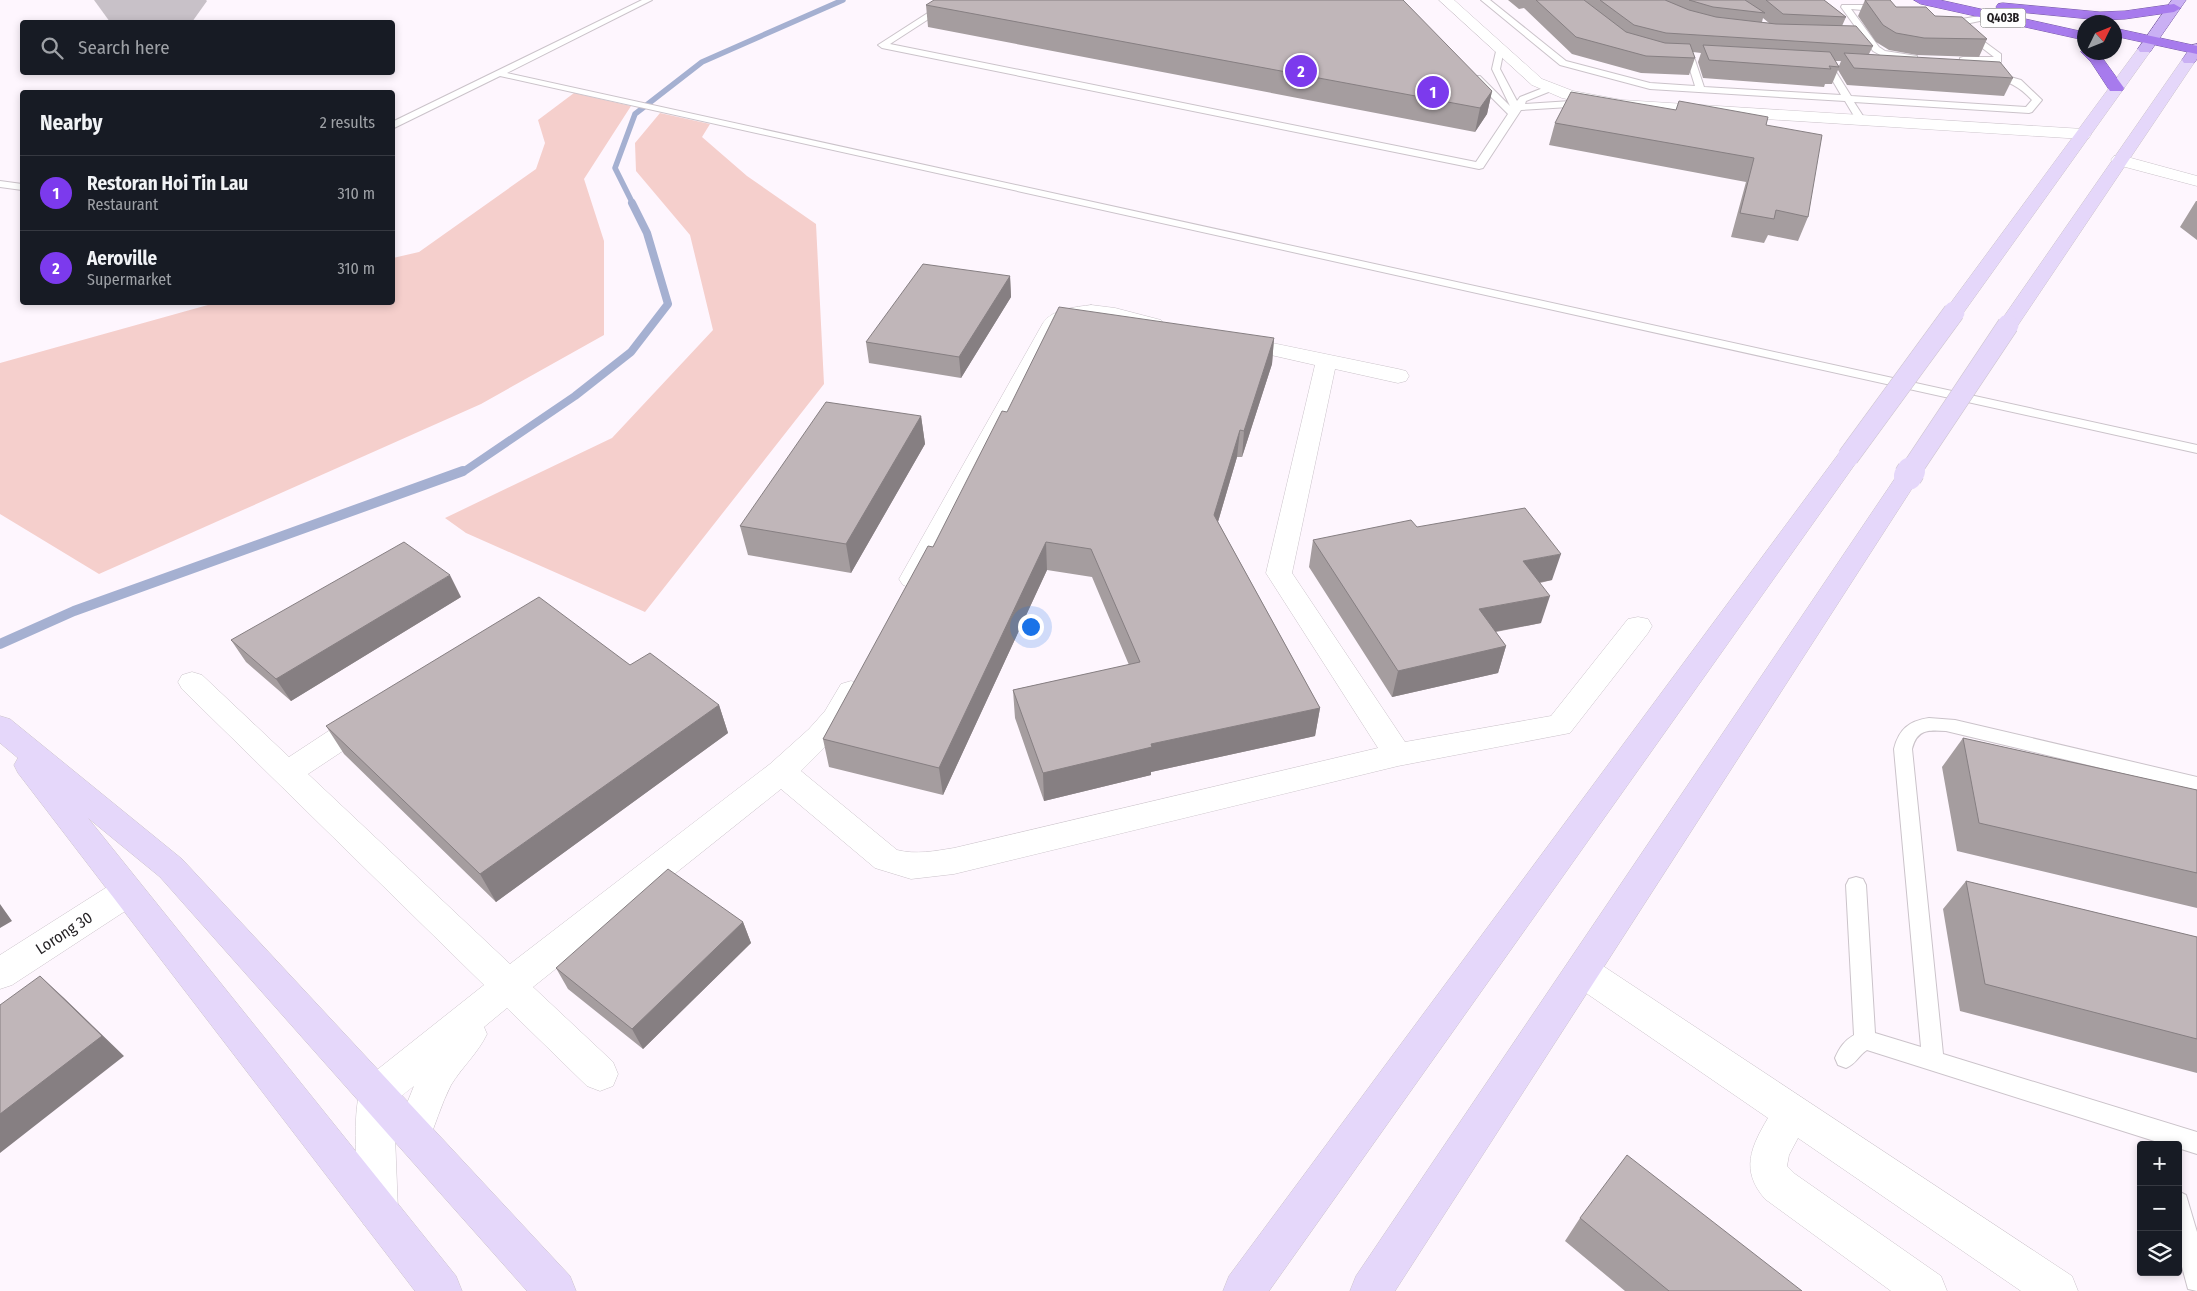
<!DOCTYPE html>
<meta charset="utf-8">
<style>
:root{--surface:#171b24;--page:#242831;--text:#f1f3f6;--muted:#9ea1a6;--line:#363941;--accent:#7c3aed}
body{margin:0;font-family:"Fira Sans Condensed",sans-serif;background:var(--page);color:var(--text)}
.controls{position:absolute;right:15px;bottom:15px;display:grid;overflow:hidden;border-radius:5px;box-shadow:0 2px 8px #0003}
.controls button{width:45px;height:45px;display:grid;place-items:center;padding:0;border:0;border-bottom:1px solid var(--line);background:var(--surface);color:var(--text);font:25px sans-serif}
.compass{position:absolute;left:2077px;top:15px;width:45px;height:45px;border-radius:50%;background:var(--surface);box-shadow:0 2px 8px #0003;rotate:47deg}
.you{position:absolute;left:1030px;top:626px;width:18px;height:18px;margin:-12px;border:4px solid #fff;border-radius:50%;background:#1a73e8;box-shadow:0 0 0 8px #1a73e833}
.badge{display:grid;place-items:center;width:32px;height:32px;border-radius:50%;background:var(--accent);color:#fff;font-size:16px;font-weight:700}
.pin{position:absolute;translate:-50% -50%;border:2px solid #fff;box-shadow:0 1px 5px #0006}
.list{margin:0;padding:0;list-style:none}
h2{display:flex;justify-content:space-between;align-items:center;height:65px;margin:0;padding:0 20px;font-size:21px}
h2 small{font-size:16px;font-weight:400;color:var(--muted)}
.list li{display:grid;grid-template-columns:32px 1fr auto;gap:15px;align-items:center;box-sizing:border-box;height:75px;padding:0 20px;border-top:1px solid var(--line)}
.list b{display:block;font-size:19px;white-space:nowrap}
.list p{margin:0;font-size:16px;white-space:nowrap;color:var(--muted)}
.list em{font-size:16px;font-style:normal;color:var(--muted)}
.icon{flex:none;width:28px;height:28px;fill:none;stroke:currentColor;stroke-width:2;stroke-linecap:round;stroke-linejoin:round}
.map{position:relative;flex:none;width:2197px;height:1291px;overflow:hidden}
.search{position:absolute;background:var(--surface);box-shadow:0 2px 8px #0003;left:20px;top:20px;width:375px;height:55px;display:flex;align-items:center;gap:12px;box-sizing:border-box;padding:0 18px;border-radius:5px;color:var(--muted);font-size:19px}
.panel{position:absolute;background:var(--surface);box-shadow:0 2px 8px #0003;left:20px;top:90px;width:375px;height:215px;border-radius:5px}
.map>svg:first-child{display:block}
</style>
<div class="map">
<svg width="2197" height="1291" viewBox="0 0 2197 1291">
<rect width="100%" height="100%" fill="#fef6fe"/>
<path fill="#f5cfcc" d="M574 93 631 106 584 179 604 241V335L481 404 99 574 0 514V363L215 303 392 302 393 258 419 252 536 169 545 143 538 120Z
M660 113 710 124 702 137 747 176 816 224 824 384 645 612 466 533 445 518 612 438 713 330 690 235 636 171 635 143Z"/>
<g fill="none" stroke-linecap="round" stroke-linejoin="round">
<path stroke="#a5b0d1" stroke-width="5.5" d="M633 204 615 168 635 114 702 62 843 0"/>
<path stroke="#a5b0d1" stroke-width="8" d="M459 472 466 470 575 396 631 352 668 304 647 233 632 203"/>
<path stroke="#a5b0d1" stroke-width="10" d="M0 644 74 611 463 471"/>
<path fill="#c8c1c8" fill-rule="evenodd" d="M94 0H206L207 1 192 22H110Z"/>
<defs>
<path id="lane" d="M642 0H652L507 73 2197 445V453L500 76 392 129V122Z
M948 0H958L890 44 1476 162 1508 114 1474 80V76H1480L1510 106 1492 69 1497 47 1504 49 1500 69 1517 101 1520 97 1548 86 1553 89 1551 91 1526 101 1525 104 1586 100 1591 103 1586 106 1521 110 1483 168 1479 169 882 48 878 45Z
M1481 0H1490L1566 61 1650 83 1695 86 1686 57 1690 54 1694 57 1704 87 1841 95 1824 66 1828 63 1831 64 1851 96 2026 107 2032 100C2019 86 2008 81 1990 77L1988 75 1993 72 2021 80 2042 100 2032 112 2029 113 1854 102 1865 119 1860 122 1857 121 1845 101 1650 89 1560 65Z
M1842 5H1868L1888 8V12H1885L1851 9 1879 47 1885 51 1917 56V60L1882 56 1873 51 1841 7Z
M1991 14 1995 16 1994 18 1956 26 1942 21 1946 18 1956 20Z
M1967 29 2001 54V62H1960V58L1963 57H1994L1964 34 1963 32Z
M0 181 22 184V190L0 187Z
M1929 718 1955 720 2197 777V791L1946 731C1928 730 1917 729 1912 749L1943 1054 2197 1132V1154L2178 1148V1145H2167L1867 1050C1858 1056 1856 1064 1846 1068L1838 1065 1835 1058C1840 1047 1844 1041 1854 1035L1846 885 1849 879 1856 877 1863 879 1866 885 1875 1033 1921 1047 1894 749C1899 729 1909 721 1929 718Z
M2178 1191 2186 1195 2197 1232V1291L2188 1289 2178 1252Z"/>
<path id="street" d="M1439 0H1454L1542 79 1573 91 1622 100 2083 129 2089 130 2091 134 2089 138 2083 139 1622 110 1562 98 1532 85Z
M2120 155 2197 176V186L2114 164 2111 160 2114 156Z
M1091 305 1115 308 1161 320 1164 324 1161 328C1152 331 1144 328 1134 325 1108 318 1086 314 1061 327L925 579 921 585 912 588 903 585 899 579 1043 323C1052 309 1076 307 1091 305Z
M1238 336 1398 369 1406 371 1409 376 1406 381 1398 383 1335 369 1292 573 1405 742 1551 716 1628 619 1638 617 1648 619 1652 626 1648 633 1570 733 1398 766 954 874 911 879 875 868 781 789 533 987 613 1062 618 1074 613 1086 600 1091 587 1086 507 1008 484 1027 487 1034C478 1053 462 1067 451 1085 441 1104 435 1127 426 1147L413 1153 400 1147 395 1136 398 1211 392 1225 378 1231 364 1225 358 1211C358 1177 350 1111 363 1081L484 985 182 689 178 682 182 675 192 672 202 675 289 757 356 713 366 710 376 713 381 721 376 729 308 774 510 964 770 764 809 729 825 711 841 684 851 681 861 684 865 691 845 727 801 771 897 850C916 855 935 851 954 848L1378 748 1266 573 1315 365 1231 346 1227 342 1231 338ZM414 1086 395 1133 394 1102Z
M127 878 139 882 143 892 139 902 12 985 0 989V955L115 882Z
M1582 956 1594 960 2072 1276 2078 1291H2021L1798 1138 1789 1155 1787 1166 1795 1174 1941 1276 1947 1291H1891L1765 1199C1740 1170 1751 1147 1768 1118L1570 982 1565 971 1570 960Z"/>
<path id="secondary" d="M2145 45 2150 46 2152 49 1961 316 1954 318 1947 316 1944 312 1947 308 2140 46Z
M2189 56 2194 57 2196 60 2018 325 2015 329 2008 331 2001 329 1998 325 2184 57Z
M1848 450 1856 452 1860 457 1269 1291H1223L1229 1276 1840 452Z
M1908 469 1916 471 1920 476 1395 1291H1350L1356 1276 1900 471Z
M0 716 10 719 182 859 570 1276 576 1291H527L160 877 88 818 456 1276 462 1291H415L18 773 14 765 18 758 0 743Z"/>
<path id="primary" d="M2172 0H2186L2150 52H2140L2138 49Z
M2197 44V59L2194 63H2184L2182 60 2192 45Z"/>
<path id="highway" d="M1914 0H1940L2084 32V40L1921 4Z
M2003 3 2100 12 2125 11 2174 4 2181 8 2174 12 2125 19 2100 20 1998 10 1996 7 1998 4Z
M2114 28 2197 46V54L2114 36Z
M2084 48V52H2097L2101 56 2124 88 2122 91H2110L2091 62 2081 52Z"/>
</defs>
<use href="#lane" stroke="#cbc3ca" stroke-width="2"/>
<use href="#street" stroke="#cbc3ca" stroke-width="1"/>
<use href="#secondary" stroke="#cbc3ca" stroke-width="1"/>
<use href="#primary" stroke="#785ba6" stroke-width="1"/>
<use href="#highway" stroke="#785ba6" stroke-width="1"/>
<use href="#lane" fill="#fff" fill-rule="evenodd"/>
<use href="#street" fill="#fff" fill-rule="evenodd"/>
<use href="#secondary" fill="#e5d7fa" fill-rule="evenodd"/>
<use href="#primary" fill="#cab0f4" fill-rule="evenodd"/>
<use href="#highway" fill="#a77bed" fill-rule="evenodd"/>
<defs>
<path id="secondary-bridge-far1" d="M1848 457 1954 312
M1910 472 2008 325"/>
<path id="secondary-bridge" d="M1908 476 1911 471"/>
</defs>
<use href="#secondary-bridge-far1" stroke="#cbc3ca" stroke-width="22" stroke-linecap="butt"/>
<use href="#secondary-bridge" stroke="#cbc3ca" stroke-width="29" stroke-linecap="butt"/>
<use href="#secondary-bridge-far1" stroke="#e5d7fa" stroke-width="21"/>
<use href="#secondary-bridge" stroke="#e5d7fa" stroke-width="28"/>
</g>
<path fill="#a59d9f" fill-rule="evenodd" d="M1508 0H1824L1846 17 1842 26 1873 46 1869 54 2013 78 2004 96 1847 85 1838 70 1832 84H1825L1824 87 1703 78 1698 62 1701 53 1693 52 1695 58 1689 75 1641 73 1572 54 1524 8 1519 9ZM1763 18 1769 23 1762 22ZM1835 61H1841L1839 66Z
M1865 0 1935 16 1987 39 1979 57 1917 55 1889 50 1876 42 1858 16Z
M926 5 1492 91 1487 114 1475 132 928 27Z
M1555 123 1766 125 1808 217 1798 241 1768 235 1764 243 1731 237 1746 182 1549 145Z
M2196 201H2197V240L2180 227Z
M1010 276 1011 297 961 378 869 363 866 342Z
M1274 338 1272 364 1242 457H1237L1218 522 1320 708 1315 736 1151 772V775L1044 801 1015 718 1013 690 1129 665 1092 577 1047 570 943 795 829 767 823 739 933 547 1007 412Z
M921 416 925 444 851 573 748 555 740 526Z
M1417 527 1552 580 1540 583 1541 623 1496 632 1506 646 1498 673 1392 697 1309 567 1313 540Z
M461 597 291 701 246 662 231 640Z
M630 665 719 705 728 733 496 902 344 754 326 726Z
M1963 738 2197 790V908L1957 851 1942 767Z
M1966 881 2197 937V1073L1960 1011 1943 909Z
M743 922 751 943 643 1049 568 989 556 968Z
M1580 1218 1802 1291H1625L1565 1241Z"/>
<path fill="#867f82" d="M1492 91 1487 114 1475 132 1480 108Z
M1010 276 1011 297 961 378 959 357Z
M1274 338 1272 364 1242 457 1244 431Z
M921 416 925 444 851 573 846 544Z
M1240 430 1237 457 1212 542 1214 515Z
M1046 542 1047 570 943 795 939 768Z
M1561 554 1552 580 1515 587 1523 561Z
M450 575 461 597 291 701 276 679Z
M1550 596 1541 623 1471 636 1479 609Z
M1506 646 1498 673 1392 697 1398 671Z
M719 705 728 733 496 902 480 874Z
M1320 708 1315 736 1151 772V775L1044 801 1043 773 1151 744Z
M0 904 12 921 0 928Z
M743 922 751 943 643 1049 632 1029Z
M40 976 63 997 124 1056 0 1153V1114Z"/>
<path fill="#c0b6b9" stroke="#867f82" d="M934 0H1403L1492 91 1480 108 926 5Z
M1536 0H1584L1626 32 1665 43 1690 44 1695 58 1646 56 1576 37Z
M1600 0H1665L1689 10 1716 17 1776 24 1856 26 1873 46 1666 33 1634 25Z
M1689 0H1745L1765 13 1713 7Z
M1766 0H1824L1846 17 1783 14Z
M1865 0H1890L1896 7H1926L1935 16 1962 17 1987 39 1924 38 1896 33 1883 25Z
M1703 45 1830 52 1839 67 1829 66 1831 69 1709 60Z
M1844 53 2000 62 2013 78 1854 68Z
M1571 92 1676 110 1679 101 1768 117 1766 125 1822 135 1808 217 1776 210 1774 219 1740 213 1754 158 1555 123Z
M923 264 1010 276 959 357 866 342Z
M1059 307 1274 338 1244 431 1240 430 1214 515 1320 708 1151 744 1152 747 1043 773 1013 690 1140 662 1091 549 1046 542 939 768 823 739 928 546 933 547 1002 411 1007 412Z
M826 402 921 416 846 544 740 526Z
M1525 508 1561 554 1523 561 1550 596 1479 609 1506 646 1398 671 1313 540 1411 520 1417 527Z
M404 542 450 575 276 679 231 640Z
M539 597 630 665 650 653 719 705 480 874 326 726Z
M1963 738 2197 790V873L1979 823Z
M668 869 743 922 632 1029 556 968Z
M1966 881 2197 937V1039L1985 984Z
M40 976 102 1036 0 1114V1005Z
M1627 1155 1802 1291H1669L1580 1218Z"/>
<g text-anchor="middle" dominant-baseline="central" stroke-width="4.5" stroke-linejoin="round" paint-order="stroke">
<rect fill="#fff" stroke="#646264" stroke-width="1" x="1980.5" y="8.5" width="45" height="19" rx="4"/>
<g font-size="12" font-weight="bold" fill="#221f22">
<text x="2003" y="18">Q403B</text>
</g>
<g font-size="16" fill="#221f22" stroke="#fff">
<text transform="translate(64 933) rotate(-33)">Lorong 30</text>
</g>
</g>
</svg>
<div class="controls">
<button>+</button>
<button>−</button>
<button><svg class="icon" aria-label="layers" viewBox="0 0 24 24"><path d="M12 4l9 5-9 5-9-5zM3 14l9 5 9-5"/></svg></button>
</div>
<svg class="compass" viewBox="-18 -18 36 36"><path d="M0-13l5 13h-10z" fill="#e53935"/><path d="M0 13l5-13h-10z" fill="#9ea1a6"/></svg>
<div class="you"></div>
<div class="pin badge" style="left:1433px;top:92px">1</div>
<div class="pin badge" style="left:1301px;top:71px">2</div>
<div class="search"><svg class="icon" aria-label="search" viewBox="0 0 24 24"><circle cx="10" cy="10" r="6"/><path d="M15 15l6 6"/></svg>Search here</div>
<section class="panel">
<h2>Nearby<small>2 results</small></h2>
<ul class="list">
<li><span class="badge">1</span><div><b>Restoran Hoi Tin Lau</b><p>Restaurant</p></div><em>310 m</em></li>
<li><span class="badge">2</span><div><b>Aeroville</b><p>Supermarket</p></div><em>310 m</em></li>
</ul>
</section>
</div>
